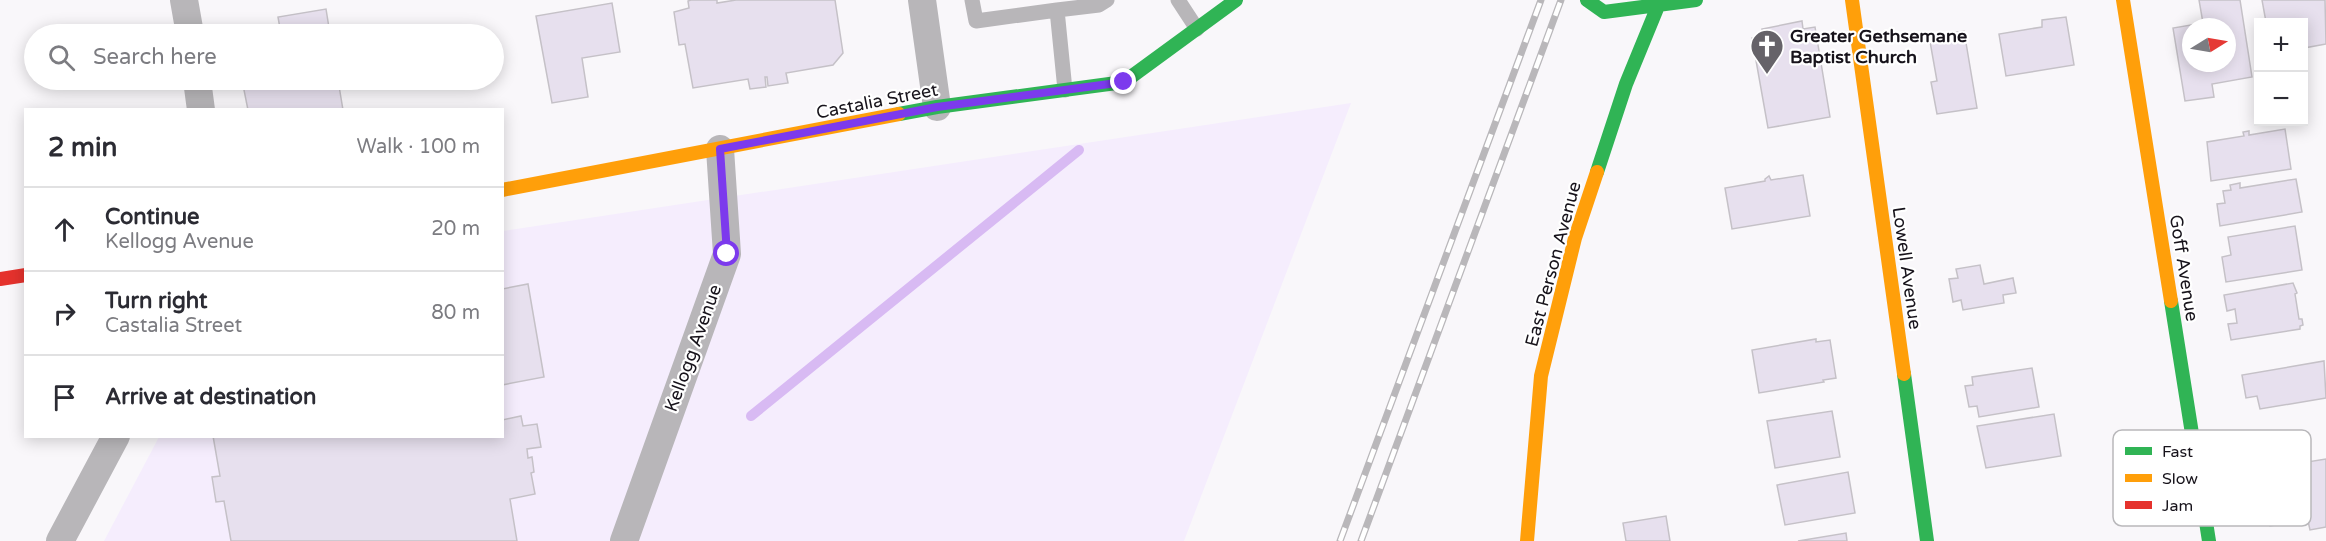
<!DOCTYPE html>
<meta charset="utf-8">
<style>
:root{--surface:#fff;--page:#f2f2f3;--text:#2b2b33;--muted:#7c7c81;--line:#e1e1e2}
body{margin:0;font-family:"Varela Round",sans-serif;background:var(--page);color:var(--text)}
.controls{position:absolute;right:18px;top:18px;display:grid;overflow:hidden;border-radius:0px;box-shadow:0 3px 15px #0003}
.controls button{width:54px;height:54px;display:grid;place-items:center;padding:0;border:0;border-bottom:2px solid var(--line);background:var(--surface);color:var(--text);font:30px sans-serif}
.compass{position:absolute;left:2182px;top:18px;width:54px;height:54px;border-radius:50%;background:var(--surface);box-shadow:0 3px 15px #0003;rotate:79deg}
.stop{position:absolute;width:18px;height:18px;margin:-14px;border:4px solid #7c3aed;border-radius:50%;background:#fff}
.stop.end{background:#7c3aed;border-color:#fff;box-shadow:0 2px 6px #0008}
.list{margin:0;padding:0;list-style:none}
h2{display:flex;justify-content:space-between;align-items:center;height:78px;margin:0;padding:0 24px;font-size:26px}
h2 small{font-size:20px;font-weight:400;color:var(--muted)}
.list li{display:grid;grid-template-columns:39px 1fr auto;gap:18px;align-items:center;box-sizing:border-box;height:84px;padding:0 24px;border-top:2px solid var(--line)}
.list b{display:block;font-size:22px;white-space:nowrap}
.list p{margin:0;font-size:20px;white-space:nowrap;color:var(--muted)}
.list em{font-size:20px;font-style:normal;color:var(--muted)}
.icon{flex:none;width:33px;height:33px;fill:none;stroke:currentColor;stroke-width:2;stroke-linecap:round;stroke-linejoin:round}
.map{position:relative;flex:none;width:2326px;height:541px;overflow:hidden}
.search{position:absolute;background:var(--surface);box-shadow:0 3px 15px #0003;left:24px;top:24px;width:480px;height:66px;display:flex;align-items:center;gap:15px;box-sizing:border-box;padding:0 21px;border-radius:33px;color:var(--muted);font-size:22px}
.panel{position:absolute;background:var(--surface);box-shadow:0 3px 15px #0003;left:24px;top:108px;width:480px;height:330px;border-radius:0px}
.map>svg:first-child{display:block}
</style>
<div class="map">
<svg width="2326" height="541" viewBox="0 0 2326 541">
<rect width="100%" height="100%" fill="#f9f7fa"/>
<path fill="#f5edfd" d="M1351 103 1184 541H104L159 437 502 436 503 231Z"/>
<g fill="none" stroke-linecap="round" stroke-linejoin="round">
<path stroke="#d8baf3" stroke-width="10" d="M751 416 1079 150"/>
</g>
<path fill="#e7e0ee" stroke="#c5c1c7" stroke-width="1.5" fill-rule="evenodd" d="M691 0H717V3L736 0H835L843 53 833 65 786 73 788 83 768 86 767 77H765L766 87 750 89 748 79 693 88 685 44 679 45 674 12 689 8 688 1Z
M2199 0H2240L2252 77 2212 84 2214 97 2185 101 2173 28 2203 23ZM2191 27H2227V63H2191Z
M2262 0H2325L2326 44 2304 48V22H2266Z
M612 3 620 52 582 58 588 97 552 103 536 16Z
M326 9 330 34H281L278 17Z
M2066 17 2074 65 2006 76 1999 34 2042 27V20Z
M1802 21 1803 29 1815 27 1830 117 1768 128 1752 38 1764 36 1762 29Z
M1964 31 1977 108 1937 114 1931 82 1937 81 1929 36Z
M242 80H338L343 110H248Z
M2285 129 2291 169 2211 181 2207 142 2244 136 2243 132 2249 131V135Z
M1803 175 1810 216 1732 229 1725 188 1765 181V179L1769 176 1771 180Z
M2296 179 2302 212 2220 226 2217 204 2225 203 2223 191 2231 190 2230 185 2240 183V188Z
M2295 226 2302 270 2226 282 2222 257 2231 255 2228 237Z
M1980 265 1984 284 2013 278 2016 293 2003 295 2004 303 1963 310 1961 300 1953 302 1949 279 1958 278 1956 269Z
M2293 283 2297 293 2295 294 2299 319H2302L2303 325 2300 326V329L2231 340 2228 324 2237 323 2235 309 2227 311 2224 295Z
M528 284 544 377 502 385V289Z
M1816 339V342L1830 340 1836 378 1823 380 1824 382 1759 393 1752 350Z
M2324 361 2326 398 2260 409 2257 396 2246 398 2242 375Z
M2032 368 2039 407 1979 417 1977 406 1969 407 1965 386 1973 385 1972 377Z
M1832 411 1840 457 1775 468 1767 421Z
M2054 414 2061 456 1986 468 1977 426Z
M521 416 523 426 537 424 541 447 527 449 528 458 532 457 534 472 531 473 535 494 510 499 517 541H231L224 501 216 502 212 477 220 476 213 436H502V420Z
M2326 459V527L2310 530 2308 521 2300 523V521L2270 526 2265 510 2258 511 2252 483 2262 481 2263 484 2310 476 2307 462Z
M1848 472 1855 513 1785 525 1777 485Z
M1666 516 1670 541H1626L1623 523Z
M1846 533 1847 541H1798Z"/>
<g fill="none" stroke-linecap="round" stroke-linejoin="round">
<path stroke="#b8b6b9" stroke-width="15" d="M972 0 976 21 1057 10 1065 90
M1178 0 1197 29
M1057 10 1099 5 1107 0"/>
<path stroke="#b8b6b9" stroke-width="28" d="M184 0 190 34
M922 0 937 107
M197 80 201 110
M60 541 116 436
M624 541 727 254 720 149"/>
<path stroke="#30b455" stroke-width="14" d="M1587 0 1604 12 1696 0
M899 114 937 107 1124 82 1236 0
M1597 172 1626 84 1658 6
M2171 301 2209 541
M1904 374 1927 541"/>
<path stroke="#ff9f0a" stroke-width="14" d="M1852 0 1904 374
M2123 0 2171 301
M502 190 899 114
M1527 541 1541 376 1575 238 1597 172"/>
<path stroke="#e5322d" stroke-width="14" d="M0 279 26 275"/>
<defs>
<path id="rail" d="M1340 541 1541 0
M1361 541 1561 0"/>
</defs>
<use href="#rail" stroke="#b9b7ba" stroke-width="7"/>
<use href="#rail" stroke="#fff" stroke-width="4.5" stroke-dasharray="14" stroke-linecap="butt"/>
</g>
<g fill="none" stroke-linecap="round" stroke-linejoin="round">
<path stroke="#7c3aed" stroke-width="8" d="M727 254 720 149 937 107 1124 82"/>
</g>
<defs>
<symbol id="church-pin" viewBox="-11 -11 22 30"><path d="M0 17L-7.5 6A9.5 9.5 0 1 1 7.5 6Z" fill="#666369" stroke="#fff"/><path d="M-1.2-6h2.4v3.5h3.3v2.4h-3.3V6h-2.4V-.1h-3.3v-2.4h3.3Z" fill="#fff"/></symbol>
</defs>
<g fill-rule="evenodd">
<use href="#church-pin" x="1748" y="27" width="38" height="52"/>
</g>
<g text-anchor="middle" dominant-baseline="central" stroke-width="4.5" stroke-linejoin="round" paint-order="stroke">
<g font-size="18" font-weight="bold" fill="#17131b" stroke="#fff" text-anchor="start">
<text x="1790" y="36">Greater Gethsemane<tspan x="1790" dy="21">Baptist Church</tspan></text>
</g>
<g font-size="18" fill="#17131b" stroke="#fff">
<text transform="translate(877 101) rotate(-11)">Castalia Street</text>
<text transform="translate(1553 264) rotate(-75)">East Person Avenue</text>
<text transform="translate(1907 268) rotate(82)">Lowell Avenue</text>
<text transform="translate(2184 268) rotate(81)">Goff Avenue</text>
<text transform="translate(693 348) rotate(-70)">Kellogg Avenue</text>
</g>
</g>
<rect x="2113" y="430" width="198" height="96" rx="9" fill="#fff" stroke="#b9b8bb" stroke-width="1.5"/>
<rect x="2125" y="447" width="27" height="8" fill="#30b455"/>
<rect x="2125" y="474" width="27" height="8" fill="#ff9f0a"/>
<rect x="2125" y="501" width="27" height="8" fill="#e5322d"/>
<g font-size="16" fill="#17131b">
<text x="2162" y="457">Fast</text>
<text x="2162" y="484">Slow</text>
<text x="2162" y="511">Jam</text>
</g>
</svg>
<div class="controls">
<button>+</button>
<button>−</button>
</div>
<svg class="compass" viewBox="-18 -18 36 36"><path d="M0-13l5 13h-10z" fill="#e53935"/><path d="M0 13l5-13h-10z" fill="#7c7c81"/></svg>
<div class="stop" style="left:727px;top:254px"></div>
<div class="stop end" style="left:1124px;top:82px"></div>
<div class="search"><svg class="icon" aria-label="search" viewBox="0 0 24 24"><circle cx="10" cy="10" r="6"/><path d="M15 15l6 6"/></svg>Search here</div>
<section class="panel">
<h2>2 min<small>Walk · 100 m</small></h2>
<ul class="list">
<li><svg class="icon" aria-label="ahead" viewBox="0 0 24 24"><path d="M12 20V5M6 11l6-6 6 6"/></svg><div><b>Continue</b><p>Kellogg Avenue</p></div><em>20 m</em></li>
<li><svg class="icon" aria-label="right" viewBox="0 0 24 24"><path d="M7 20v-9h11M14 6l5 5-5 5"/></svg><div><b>Turn right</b><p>Castalia Street</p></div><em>80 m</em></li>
<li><svg class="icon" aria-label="arrive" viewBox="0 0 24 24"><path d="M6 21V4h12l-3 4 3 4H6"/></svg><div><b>Arrive at destination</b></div></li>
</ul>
</section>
</div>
